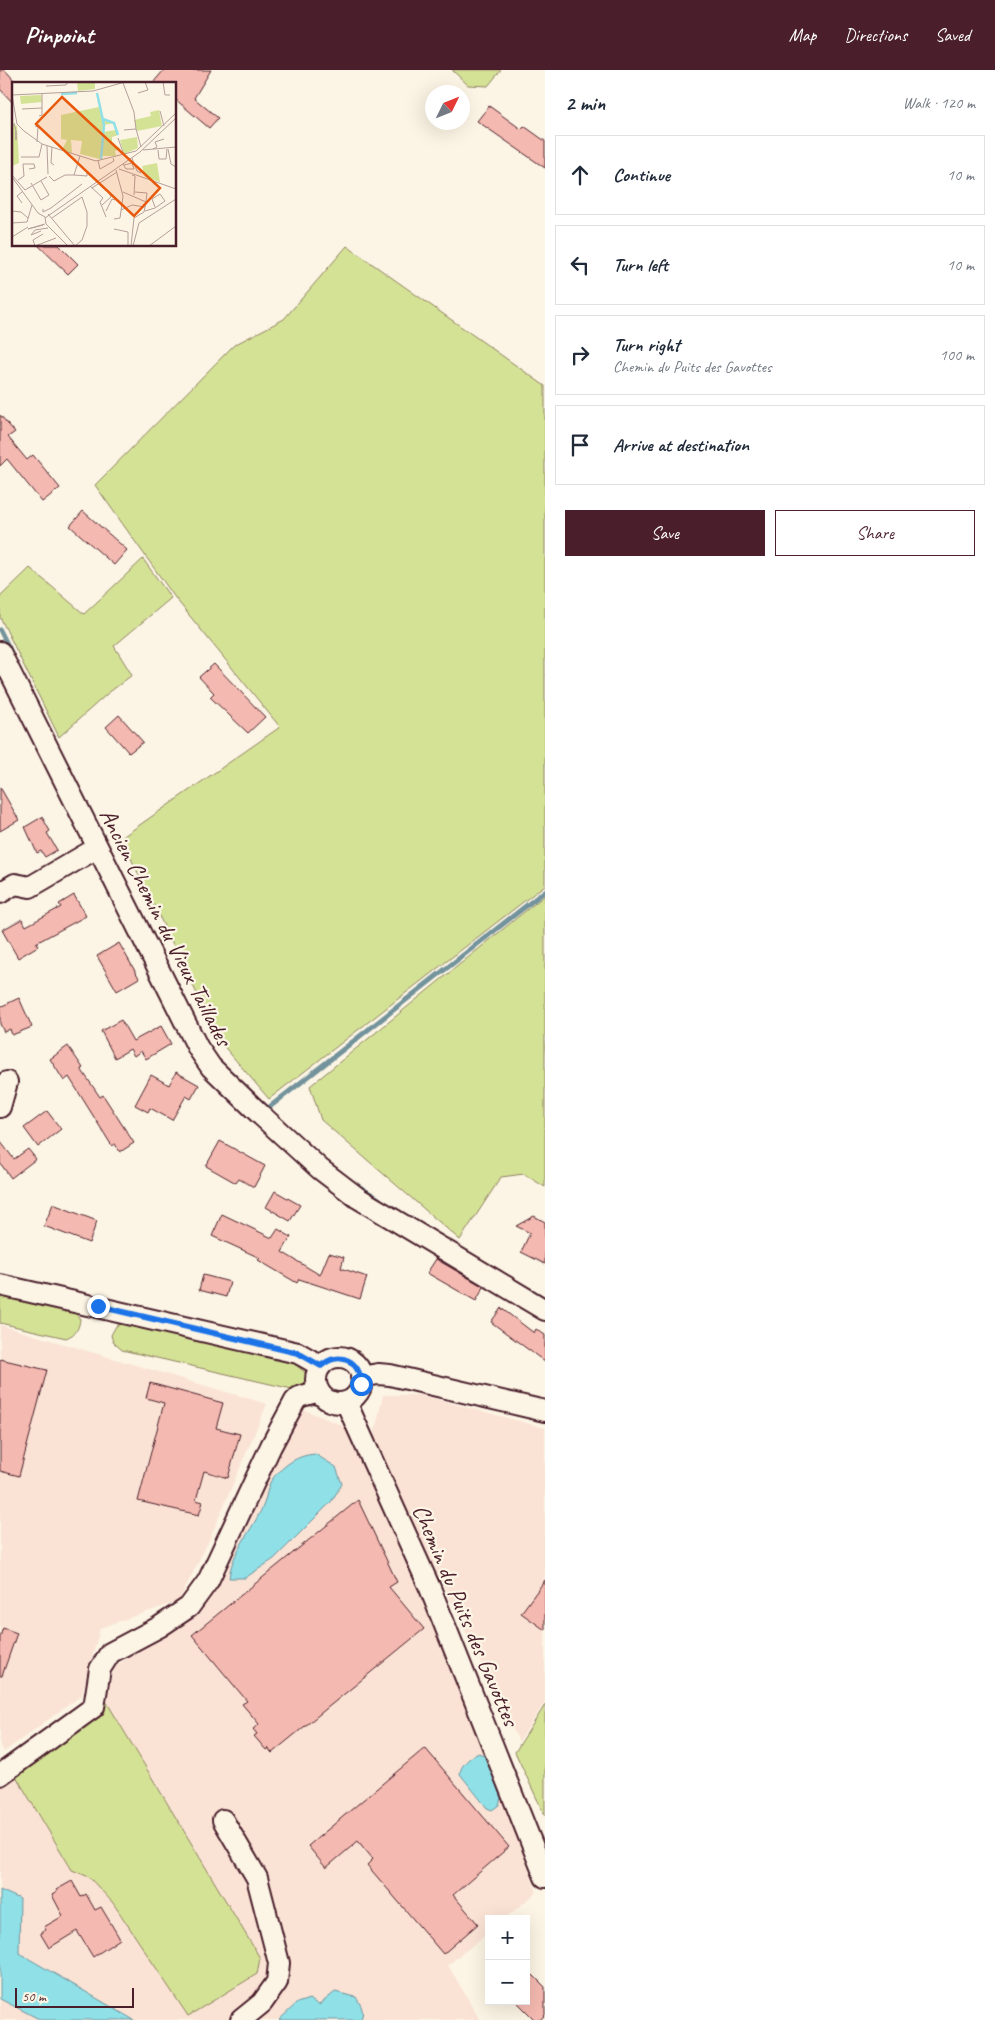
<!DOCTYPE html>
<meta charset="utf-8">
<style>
:root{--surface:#fff;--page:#f6f6f7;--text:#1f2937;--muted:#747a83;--line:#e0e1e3;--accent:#4a1f2b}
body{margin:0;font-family:Caveat,sans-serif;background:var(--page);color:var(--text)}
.controls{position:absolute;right:15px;bottom:15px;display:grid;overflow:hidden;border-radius:0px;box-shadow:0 5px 20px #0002}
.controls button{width:45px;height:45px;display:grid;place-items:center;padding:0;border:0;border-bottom:1px solid var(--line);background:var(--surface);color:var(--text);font:25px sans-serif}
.compass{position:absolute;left:425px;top:15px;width:45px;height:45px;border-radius:50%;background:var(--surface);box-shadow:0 5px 20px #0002;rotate:47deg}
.scale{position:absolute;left:15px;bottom:12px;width:119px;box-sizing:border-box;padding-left:5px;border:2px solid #4a1f2b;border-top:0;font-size:14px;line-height:18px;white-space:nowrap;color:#4a1f2b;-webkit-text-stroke:4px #fcf5e5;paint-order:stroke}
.stop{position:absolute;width:15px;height:15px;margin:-11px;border:4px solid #1a73e8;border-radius:50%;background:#fff}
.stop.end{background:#1a73e8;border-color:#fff;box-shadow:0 1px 5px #0008}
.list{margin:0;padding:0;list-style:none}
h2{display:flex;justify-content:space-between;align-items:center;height:65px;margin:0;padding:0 20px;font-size:21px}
h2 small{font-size:16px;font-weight:400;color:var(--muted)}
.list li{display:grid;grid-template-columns:32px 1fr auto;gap:15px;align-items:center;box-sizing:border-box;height:80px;margin:0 10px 10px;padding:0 10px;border:1px solid var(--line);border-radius:0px}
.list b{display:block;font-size:19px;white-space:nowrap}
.list p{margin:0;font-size:16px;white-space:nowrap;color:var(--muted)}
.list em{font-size:16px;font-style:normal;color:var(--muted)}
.actions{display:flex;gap:10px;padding:15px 20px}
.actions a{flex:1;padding:11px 0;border:1px solid var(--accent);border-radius:0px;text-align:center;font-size:18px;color:var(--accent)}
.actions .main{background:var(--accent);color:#fff}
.icon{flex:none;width:28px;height:28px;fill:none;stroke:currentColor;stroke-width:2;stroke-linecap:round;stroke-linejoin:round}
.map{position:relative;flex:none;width:545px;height:1950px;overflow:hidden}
header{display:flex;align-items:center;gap:30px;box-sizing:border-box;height:70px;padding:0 25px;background:var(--accent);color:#fff}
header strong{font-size:24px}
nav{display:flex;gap:28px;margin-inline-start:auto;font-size:18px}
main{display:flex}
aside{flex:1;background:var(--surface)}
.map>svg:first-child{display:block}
</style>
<header>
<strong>Pinpoint</strong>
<nav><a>Map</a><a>Directions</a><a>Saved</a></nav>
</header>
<main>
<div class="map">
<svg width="545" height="1950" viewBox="0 0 545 1950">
<rect width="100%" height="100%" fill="#fcf5e5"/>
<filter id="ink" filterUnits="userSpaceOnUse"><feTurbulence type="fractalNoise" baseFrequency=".02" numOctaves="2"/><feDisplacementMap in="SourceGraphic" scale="10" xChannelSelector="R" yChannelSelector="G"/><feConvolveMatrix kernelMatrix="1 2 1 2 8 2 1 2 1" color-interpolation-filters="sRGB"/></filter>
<g filter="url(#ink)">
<path fill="#fae3d5" d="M0 1255 267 1334 211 1466 179 1531 100 1558 82 1625 4 1682 0 1676Z
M383 1325H421L545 1358V1632L519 1672 373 1370Z
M302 1339 351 1359 444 1572 537 1822 504 1849H489V1862L448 1895 480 1950H0V1710L101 1640 115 1596 198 1543Z"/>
<path fill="#d4e296" stroke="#8f8060" d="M452 0H501L488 16 468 15Z
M347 176 545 316V815L269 1029 221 973 121 768 280 657 176 529 95 415 234 275 284 249Z
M143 489 171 528 114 576 132 605 107 624 59 667 0 547V527L30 498 84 544Z
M545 825V1117L524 1104 501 1107 460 1170 321 1050 310 1016Z
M0 1222 73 1240 80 1249C79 1259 76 1264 66 1268L0 1253Z
M125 1252 141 1253 292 1292 306 1303 309 1308 300 1317 292 1319 122 1280 113 1272 111 1265 116 1256Z
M106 1631 260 1888 257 1904 188 1946 113 1833 89 1807 72 1800 14 1703 98 1639Z
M545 1635V1746L515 1682Z"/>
<path fill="#8fe0e7" stroke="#73939c" d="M315 1384 336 1397 342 1414 331 1432 274 1489 245 1508H229C232 1481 252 1461 263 1436 267 1427 267 1415 273 1408 285 1394 298 1385 315 1384Z
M479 1683 486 1687 501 1728 499 1735 492 1740 487 1738 460 1704C460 1695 471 1686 479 1683Z
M0 1820 20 1829 19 1883 134 1950H41L0 1929Z
M335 1922 356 1927C360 1934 366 1942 360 1950H279L297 1933 309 1929 319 1935Z"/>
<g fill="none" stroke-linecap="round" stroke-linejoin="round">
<path stroke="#73939c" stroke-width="5" d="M0 560 11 582
M267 1039 545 821
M355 1114 379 1129"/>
</g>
<path fill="#f4b9b0" stroke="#4a1f2b" d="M0 0H5L14 10V34L0 19Z
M164 0H211L194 28 218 48 209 58 175 29V14H152Z
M489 36 521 59 524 56 545 71V98L477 51Z
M38 175H59L78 194 68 204Z
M0 345 15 362 8 367 27 390 33 385 60 418 42 432 7 389 0 396Z
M83 441 127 480 114 495 70 456Z
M214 594 265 647 248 663 210 627 214 623 199 607Z
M119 645 143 672 129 683 106 657Z
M0 717 19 750 0 761Z
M42 747 50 761 47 763 57 780 45 787 41 781 37 783 25 757Z
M74 825 86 846 36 873 38 876 18 888 2 860 22 849 26 856 61 837 59 834Z
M119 873 139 908 117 921 97 886Z
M19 928 32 957 12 965 10 959 4 962 0 954V937Z
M121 950 133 971 161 956 171 974 146 989 141 981 134 986 130 979 115 988 101 961Z
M68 976 83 998 81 999 100 1027 103 1025 134 1073 120 1082 115 1074 112 1076 69 1007 64 1011 50 989Z
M176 1002 199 1015 191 1029 186 1026 172 1050 150 1038 148 1042 135 1035 151 1005 169 1015Z
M47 1041 61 1059 38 1077 24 1058Z
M0 1071 14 1089 28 1079 36 1089 11 1108 0 1093Z
M220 1071 265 1096 254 1117 239 1109 236 1113 206 1096Z
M275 1121 300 1135 290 1151 266 1137Z
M53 1134 97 1151 89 1173 44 1156Z
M222 1144 272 1168 278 1159 291 1167 282 1182 320 1205 329 1183 344 1187 341 1198 367 1207 360 1229 299 1209 297 1213 258 1190 260 1188 212 1166Z
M534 1146 545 1152V1194L521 1182 530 1163 516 1156Z
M436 1189 484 1217 476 1231 427 1203Z
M203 1205 230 1212 226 1227 199 1220Z
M501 1238 534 1263 536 1259 545 1265V1292L491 1252Z
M0 1289 47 1300 19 1406 0 1401Z
M150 1313 223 1333 216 1358 240 1364 228 1408 204 1401 196 1430 203 1432 199 1445 138 1431 164 1333 146 1328Z
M358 1430 397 1512 389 1517 424 1559 272 1683 268 1678 266 1680 254 1666 257 1664 253 1659 259 1654 242 1634 247 1631 192 1565Z
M545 1510V1560L521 1543Z
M3 1558 17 1563 2 1606H0V1567Z
M425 1678 509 1777 453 1825 478 1854 443 1884 367 1795 373 1789 358 1771 326 1798 308 1776Z
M72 1811 81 1827 86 1824 95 1840 101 1837 120 1869 93 1887 77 1861 49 1878 40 1863 46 1860 44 1857 63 1846 52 1825 57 1822 56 1820Z
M533 1905 545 1917V1945L540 1950H535L516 1931H526V1912Z"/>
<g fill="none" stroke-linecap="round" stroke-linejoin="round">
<defs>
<path id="minor" d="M0 582 198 978 211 997 262 1046 320 1099 358 1128 545 1240
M0 823 15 814 30 817 97 778
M0 1037 7 1012
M0 1215 298 1283 321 1296
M316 1310a23 23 0 1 1 46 0a23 23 0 1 1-46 0Z
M361 1307 378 1304 390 1305 545 1341
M346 1332 430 1518 545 1807
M0 1705 94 1637 100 1599 110 1583 159 1557 189 1537 208 1511 271 1376 295 1331 299 1327 319 1321
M223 1750 257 1808 279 1893 277 1912 262 1933 241 1950"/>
</defs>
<use href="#minor" stroke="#4a1f2b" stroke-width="24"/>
<use href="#minor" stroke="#fcf5e5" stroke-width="20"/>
</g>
</g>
<g fill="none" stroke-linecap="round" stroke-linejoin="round" filter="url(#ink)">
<path stroke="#1a73e8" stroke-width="6" d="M98 1236 298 1283 321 1296C339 1280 361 1291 361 1314"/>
</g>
<g text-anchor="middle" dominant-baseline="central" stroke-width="4.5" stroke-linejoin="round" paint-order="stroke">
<g font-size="24" fill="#4a1f2b" stroke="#fcf5e5">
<text transform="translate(166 857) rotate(63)">Ancien Chemin du Vieux Taillades</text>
<text transform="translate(466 1545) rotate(67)">Chemin du Puits des Gavottes</text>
</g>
</g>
<g transform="translate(12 12)">
<rect width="164" height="164" fill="#fcf5e5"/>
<path d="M65 0H83V7L66 9ZM29 13 30 20 9 22 8 14ZM87 25 91 42V38L102 41 92 43 91 50 104 48 106 53 100 55V60L109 67 103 69 104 74H90V62L88 77 68 72 70 59 59 58 60 71 50 68 55 58 49 57V33ZM147 28 150 44 125 49 122 38 139 34 138 30ZM0 41 5 44 7 81 0 84ZM125 55 126 66 112 72 108 58ZM145 81 148 100 133 95 130 84Z" fill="#d4e296"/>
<path fill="none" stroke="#8fe0e7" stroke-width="2.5" d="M85 11 92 43 89 77M49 12 65 11M91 37 102 41 106 53"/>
<path fill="none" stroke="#b59f9b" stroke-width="1" d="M151 0 153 13H158M111 1 122 30 124 47M34 4 54 3 56 0M126 11 136 8 133 0M0 13 5 42 12 49 30 62 84 79 124 69 164 31M0 13 81 9 113 0M10 27 30 26M148 29 152 44M27 34 30 33V11M2 41 4 49V58V49M23 44 26 45 25 60M112 48 124 47 129 65M106 56 112 73M35 64 36 92M40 65 39 81 42 83M141 67 145 65 143 60 152 57M156 67 159 82 164 85M131 68 164 65M146 68 147 77H154L155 67M9 75H27L30 62M120 76 125 89 129 91M86 78 88 87 102 79 101 76M111 82 114 87H122L120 81 112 83M107 87 164 107M0 93 13 108 35 95M62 93 75 94V90M120 93 123 94 122 113M37 94 42 99 53 93H62L68 74M0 95 26 131 33 135 34 142 56 164M6 98 12 94 11 82H22L23 86 17 87M19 101 29 118 37 113 29 99M78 104 91 116 88 120 94 135M80 106 105 90M111 110 134 120 132 130 122 136 119 164M123 110 135 111 134 119M10 121 5 114 10 110M90 123 99 115 96 108M31 127V130L39 126 70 102M109 128 120 123 133 125M0 129 9 130 16 136M94 129 100 117 103 118M133 129 143 126 146 124 153 119 148 112 140 117 143 125M36 132 63 164M33 136 128 70 164 36M40 136 70 115M102 137 108 136 111 114 104 88M0 141 15 140 20 123M31 143 16 147 33 142M102 147 116 150V164M29 149 19 153 23 148 36 146M0 155 16 145M23 164 44 156M23 164 21 158 31 152M63 164 70 158 75 144V130L70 115M121 164 127 141 164 117M137 164 164 144"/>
<path fill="#e8590c" fill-opacity="0.15" stroke="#e8590c" stroke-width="2.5" d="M50 15 148 106 122 134 24 42Z"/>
<rect width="164" height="164" fill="none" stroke="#4a1f2b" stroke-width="2.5"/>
</g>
</svg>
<div class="controls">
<button>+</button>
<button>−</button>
</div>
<svg class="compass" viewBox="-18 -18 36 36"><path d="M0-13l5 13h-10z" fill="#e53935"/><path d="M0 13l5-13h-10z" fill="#747a83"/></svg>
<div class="scale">50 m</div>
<div class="stop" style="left:361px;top:1314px"></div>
<div class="stop end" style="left:98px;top:1236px"></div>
</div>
<aside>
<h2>2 min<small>Walk · 120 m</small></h2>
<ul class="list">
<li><svg class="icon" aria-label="ahead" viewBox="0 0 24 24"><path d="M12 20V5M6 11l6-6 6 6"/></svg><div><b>Continue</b></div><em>10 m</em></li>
<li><svg class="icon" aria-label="left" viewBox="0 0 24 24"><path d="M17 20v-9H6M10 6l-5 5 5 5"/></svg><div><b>Turn left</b></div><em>10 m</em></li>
<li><svg class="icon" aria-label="right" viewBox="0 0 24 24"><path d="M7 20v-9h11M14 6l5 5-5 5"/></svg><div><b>Turn right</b><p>Chemin du Puits des Gavottes</p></div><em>100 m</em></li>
<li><svg class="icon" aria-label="arrive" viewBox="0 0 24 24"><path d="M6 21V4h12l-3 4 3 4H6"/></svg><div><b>Arrive at destination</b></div></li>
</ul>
<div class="actions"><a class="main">Save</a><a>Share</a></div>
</aside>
</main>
